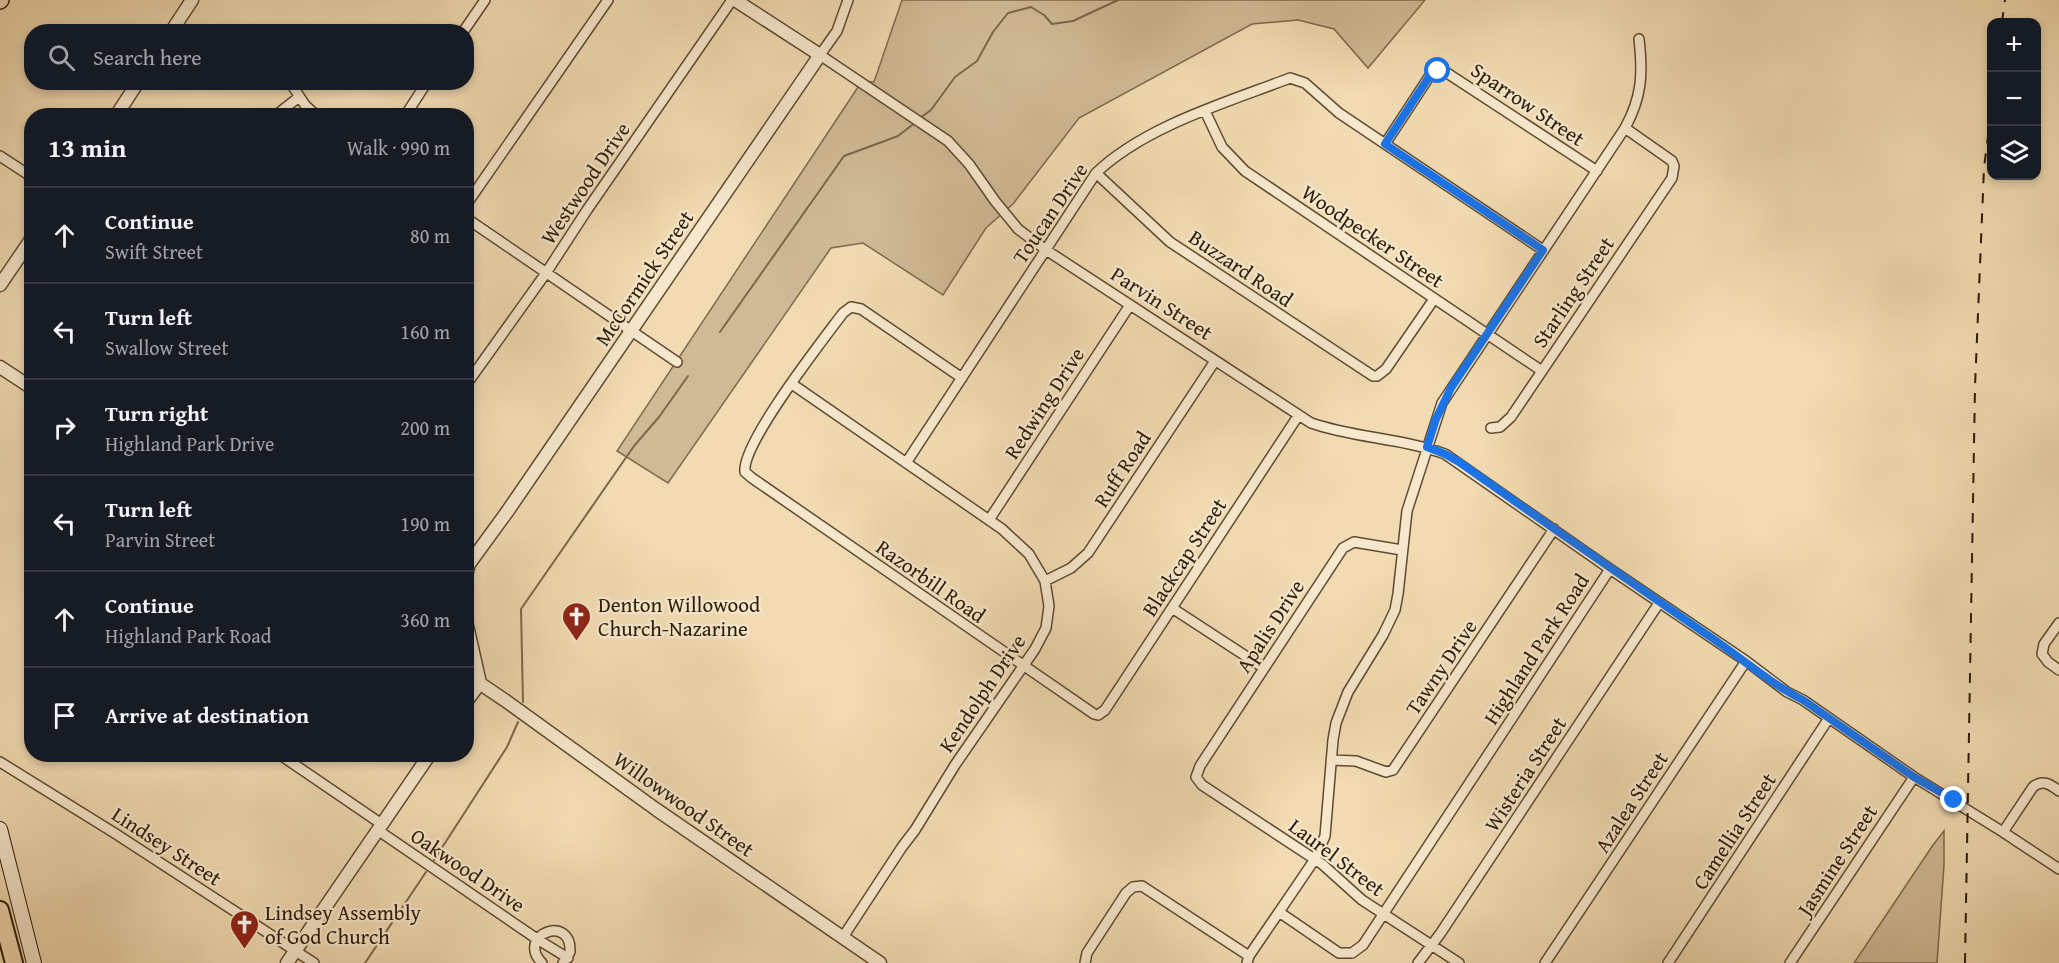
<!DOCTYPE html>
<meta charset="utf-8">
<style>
:root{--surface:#171b24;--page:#242831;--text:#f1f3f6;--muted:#9ea1a6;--line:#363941}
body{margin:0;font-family:"Gentium Book Plus",serif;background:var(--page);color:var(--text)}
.controls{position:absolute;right:18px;top:18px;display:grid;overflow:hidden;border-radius:12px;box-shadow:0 3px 9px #0003}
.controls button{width:54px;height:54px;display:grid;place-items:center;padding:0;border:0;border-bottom:2px solid var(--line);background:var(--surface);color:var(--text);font:30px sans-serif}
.stop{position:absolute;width:18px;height:18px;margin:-14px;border:4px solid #1a73e8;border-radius:50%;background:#fff}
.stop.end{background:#1a73e8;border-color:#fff;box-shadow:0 2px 6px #0008}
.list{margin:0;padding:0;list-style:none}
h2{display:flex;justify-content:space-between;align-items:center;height:78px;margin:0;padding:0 24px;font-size:26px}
h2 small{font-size:20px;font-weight:400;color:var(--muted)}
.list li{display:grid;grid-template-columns:39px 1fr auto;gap:18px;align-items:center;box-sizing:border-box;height:96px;padding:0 24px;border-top:2px solid var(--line)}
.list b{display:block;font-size:22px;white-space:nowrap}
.list p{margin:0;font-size:20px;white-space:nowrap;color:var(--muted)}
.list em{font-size:20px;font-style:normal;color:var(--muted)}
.icon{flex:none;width:33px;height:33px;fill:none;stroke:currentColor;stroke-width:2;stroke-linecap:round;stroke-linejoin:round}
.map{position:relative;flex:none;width:2059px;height:963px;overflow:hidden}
.search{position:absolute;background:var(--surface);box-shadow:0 3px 9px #0003;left:24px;top:24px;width:450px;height:66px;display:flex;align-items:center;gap:15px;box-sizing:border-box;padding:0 21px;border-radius:24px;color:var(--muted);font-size:22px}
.panel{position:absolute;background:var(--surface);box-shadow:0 3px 9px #0003;left:24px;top:108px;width:450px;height:654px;border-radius:24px}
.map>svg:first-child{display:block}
</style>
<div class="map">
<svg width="2059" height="963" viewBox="0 0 2059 963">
<rect width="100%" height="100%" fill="#f2dbb2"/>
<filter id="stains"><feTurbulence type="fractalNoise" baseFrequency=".00333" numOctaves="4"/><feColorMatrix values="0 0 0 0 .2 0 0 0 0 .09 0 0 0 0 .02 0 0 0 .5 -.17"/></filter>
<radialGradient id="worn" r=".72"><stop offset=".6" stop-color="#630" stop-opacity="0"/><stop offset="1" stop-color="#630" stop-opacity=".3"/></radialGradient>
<path fill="#d0ba95" stroke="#7e6a4e" stroke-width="1.5" d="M902 0H1425L1368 68 1334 29 1298 20 1252 24 1079 118 1013 204 986 228 943 295 863 243 831 248 668 483 617 451 862 81 874 82Z
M1944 831V865L1937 963H1854L1933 845Z"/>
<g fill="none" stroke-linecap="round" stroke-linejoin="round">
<path stroke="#7b674a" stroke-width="2" d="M920 118 931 110 955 77 977 61 993 32 1008 13 1031 7 1044 15 1052 24 1073 21 1118 0
M720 332 844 156 898 136 916 122
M523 702 521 609 634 446 659 417 688 376
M434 860 507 747 518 722
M365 963 426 872"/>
<defs>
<path id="minor" d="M848 0 837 31 820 55 948 141 969 164 995 201 1018 229 1046 250 1311 423C1354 438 1402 438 1445 454L1610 569
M463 32 485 0
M290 82 305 105 317 116
M1205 111 1222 147 1245 171 1542 371
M275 116 299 97
M405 116 427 82
M1385 144 1429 77 1434 73 1444 71 1597 171
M0 156 32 177
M1096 173 1170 242 1373 376H1377L1386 369 1434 299
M466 205 608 0
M466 218 677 362
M962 378 861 309 851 307 843 313C823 340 741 444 745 472L752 478 1094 714 1098 715 1105 710 1298 416
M792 384 1002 529 1029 554 1045 581 1049 606 1046 628 1035 649 955 765 915 830 902 847 843 937
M466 385 546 273 587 210 732 0
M1491 428 1500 427 1511 417 1672 178 1674 166 1672 161 1625 128
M906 463 1096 173C1145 126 1228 102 1290 78L1305 83 1339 113 1543 250
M989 520 1130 305
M1402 550 1354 542 1343 548 1200 766 1196 777 1202 785 1322 864 1362 900 1459 963
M1045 581 1071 568 1088 553 1215 361
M1172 608 1264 668
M2059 623 2044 644 2042 654 2048 662 2059 670
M279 754 383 825
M1331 760 1356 761 1386 772 1393 770 1554 529
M0 762 116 834 314 963
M379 831 537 939 568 958
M2003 832 2033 787C2042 779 2050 784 2059 791
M1279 912 1315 859 1325 836 1333 740 1336 723 1348 692 1383 635 1395 610 1398 594 1407 511 1442 403 1625 128C1642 97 1643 74 1639 39
M542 963C515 935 572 913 570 952L563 963
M1085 963 1087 953 1126 893 1133 887 1142 886 1249 956
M1247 963 1249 956 1279 912 1339 953H1352L1363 945 1610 569 1746 661 1787 692 1803 700 1914 777 2003 832 2059 869
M1418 963 1440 934 1659 603
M1545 963 1746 661
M1668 963 1829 718
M1790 963 1914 777"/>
<path id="tertiary" d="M171 32 192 0
M116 116 138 82
M0 285 32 238
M0 367 32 388
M466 575 469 564 507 512 820 55 735 0
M466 621 480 683 466 702
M466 674 506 701 657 810 880 963
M287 963 430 754"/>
<path id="secondary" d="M0 829 34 963"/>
<path id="primary" d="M0 1 1 0"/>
<path id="motorway" d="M0 910 14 963"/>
</defs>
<use href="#minor" stroke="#5e4b31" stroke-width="12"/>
<use href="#tertiary" stroke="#5e4b31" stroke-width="15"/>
<use href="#secondary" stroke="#2c1b06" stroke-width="16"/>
<use href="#primary" stroke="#2c1b06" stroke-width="18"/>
<use href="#motorway" stroke="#2c1b06" stroke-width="20"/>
<use href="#minor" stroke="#f7e8cd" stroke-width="9"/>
<use href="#tertiary" stroke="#f7e8cd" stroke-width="12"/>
<use href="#secondary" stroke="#f7e8cd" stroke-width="14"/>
<use href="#primary" stroke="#f2dbb2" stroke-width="15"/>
<use href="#motorway" stroke="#f2dbb2" stroke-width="16"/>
<path stroke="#2c1b06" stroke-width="2" stroke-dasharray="10 10" stroke-linecap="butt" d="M2002 22 2005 0
M1965 963 1975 387 1984 168 1992 104"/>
</g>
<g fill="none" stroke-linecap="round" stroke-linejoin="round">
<path stroke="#1a73e8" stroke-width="8" d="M1438 71 1429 77 1385 144 1543 250 1451 388 1436 419 1427 447 1445 454 1459 462C1541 520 1623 577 1706 634 1738 655 1769 683 1803 700L1914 777 1954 800"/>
</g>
<defs>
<symbol id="church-pin" viewBox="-11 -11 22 30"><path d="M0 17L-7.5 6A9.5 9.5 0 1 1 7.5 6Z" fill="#8f2418" stroke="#f7e8cd"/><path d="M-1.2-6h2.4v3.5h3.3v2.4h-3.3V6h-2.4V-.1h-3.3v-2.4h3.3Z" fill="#fff"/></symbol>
</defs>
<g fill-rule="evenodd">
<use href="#church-pin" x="560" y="600" width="33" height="45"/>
<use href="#church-pin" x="228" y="908" width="33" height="45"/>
</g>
<g text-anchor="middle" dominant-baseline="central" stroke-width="4.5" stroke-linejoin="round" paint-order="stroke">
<g font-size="21" fill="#2c1b06" stroke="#f7e8cd">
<text transform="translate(1528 104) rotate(34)">Sparrow Street</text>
<text transform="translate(585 183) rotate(-56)">Westwood Drive</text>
<text transform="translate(1050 213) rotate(-56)">Toucan Drive</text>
<text transform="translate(1373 236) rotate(34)">Woodpecker Street</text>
<text transform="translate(1241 268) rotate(34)">Buzzard Road</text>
<text transform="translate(644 278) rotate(-56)">McCormick Street</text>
<text transform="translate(1573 292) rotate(-56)">Starling Street</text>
<text transform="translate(1162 303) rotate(33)">Parvin Street</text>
<text transform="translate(1044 403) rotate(-57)">Redwing Drive</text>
<text transform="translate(1122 469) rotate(-57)">Ruff Road</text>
<text transform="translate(1184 557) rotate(-57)">Blackcap Street</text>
<text transform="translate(931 581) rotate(35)">Razorbill Road</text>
<text transform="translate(1270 626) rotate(-57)">Apalis Drive</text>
<text transform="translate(1536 649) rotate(-57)">Highland Park Road</text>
<text transform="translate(1441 667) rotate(-56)">Tawny Drive</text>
<text transform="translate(982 693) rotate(-56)">Kendolph Drive</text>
<text transform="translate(1525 774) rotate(-57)">Wisteria Street</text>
<text transform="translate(1631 802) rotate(-57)">Azalea Street</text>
<text transform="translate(684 804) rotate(35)">Willowwood Street</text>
<text transform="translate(1734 831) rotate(-57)">Camellia Street</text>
<text transform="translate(167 846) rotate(33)">Lindsey Street</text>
<text transform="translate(1337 857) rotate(37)">Laurel Street</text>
<text transform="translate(1837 860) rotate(-57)">Jasmine Street</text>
<text transform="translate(468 870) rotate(34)">Oakwood Drive</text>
</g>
<g font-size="21" fill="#2c1b06" stroke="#f7e8cd" text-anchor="start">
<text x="598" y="604">Denton Willowood<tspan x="598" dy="24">Church-Nazarine</tspan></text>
<text x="265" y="912">Lindsey Assembly<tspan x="265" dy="24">of God Church</tspan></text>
</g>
</g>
<rect width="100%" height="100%" filter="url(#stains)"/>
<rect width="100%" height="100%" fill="url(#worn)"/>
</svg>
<div class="controls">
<button>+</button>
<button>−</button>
<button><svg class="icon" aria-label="layers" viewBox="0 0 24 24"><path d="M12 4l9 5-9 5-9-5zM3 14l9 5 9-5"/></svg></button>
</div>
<div class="stop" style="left:1438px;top:71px"></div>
<div class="stop end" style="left:1954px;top:800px"></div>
<div class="search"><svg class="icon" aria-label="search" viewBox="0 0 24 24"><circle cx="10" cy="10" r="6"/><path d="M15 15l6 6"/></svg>Search here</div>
<section class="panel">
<h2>13 min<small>Walk · 990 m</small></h2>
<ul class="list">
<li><svg class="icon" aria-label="ahead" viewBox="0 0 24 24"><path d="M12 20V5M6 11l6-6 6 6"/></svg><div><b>Continue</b><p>Swift Street</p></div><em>80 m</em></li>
<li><svg class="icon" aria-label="left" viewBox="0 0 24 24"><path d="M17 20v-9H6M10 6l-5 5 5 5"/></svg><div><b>Turn left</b><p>Swallow Street</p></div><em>160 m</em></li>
<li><svg class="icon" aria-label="right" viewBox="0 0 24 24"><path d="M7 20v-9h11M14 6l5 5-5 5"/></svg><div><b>Turn right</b><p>Highland Park Drive</p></div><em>200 m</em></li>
<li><svg class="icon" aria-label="left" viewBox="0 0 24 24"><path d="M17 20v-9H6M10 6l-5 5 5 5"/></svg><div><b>Turn left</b><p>Parvin Street</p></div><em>190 m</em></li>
<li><svg class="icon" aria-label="ahead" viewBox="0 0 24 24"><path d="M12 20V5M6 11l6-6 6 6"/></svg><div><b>Continue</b><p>Highland Park Road</p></div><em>360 m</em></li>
<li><svg class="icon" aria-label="arrive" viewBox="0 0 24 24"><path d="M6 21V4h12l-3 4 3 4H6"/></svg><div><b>Arrive at destination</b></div></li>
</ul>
</section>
</div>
